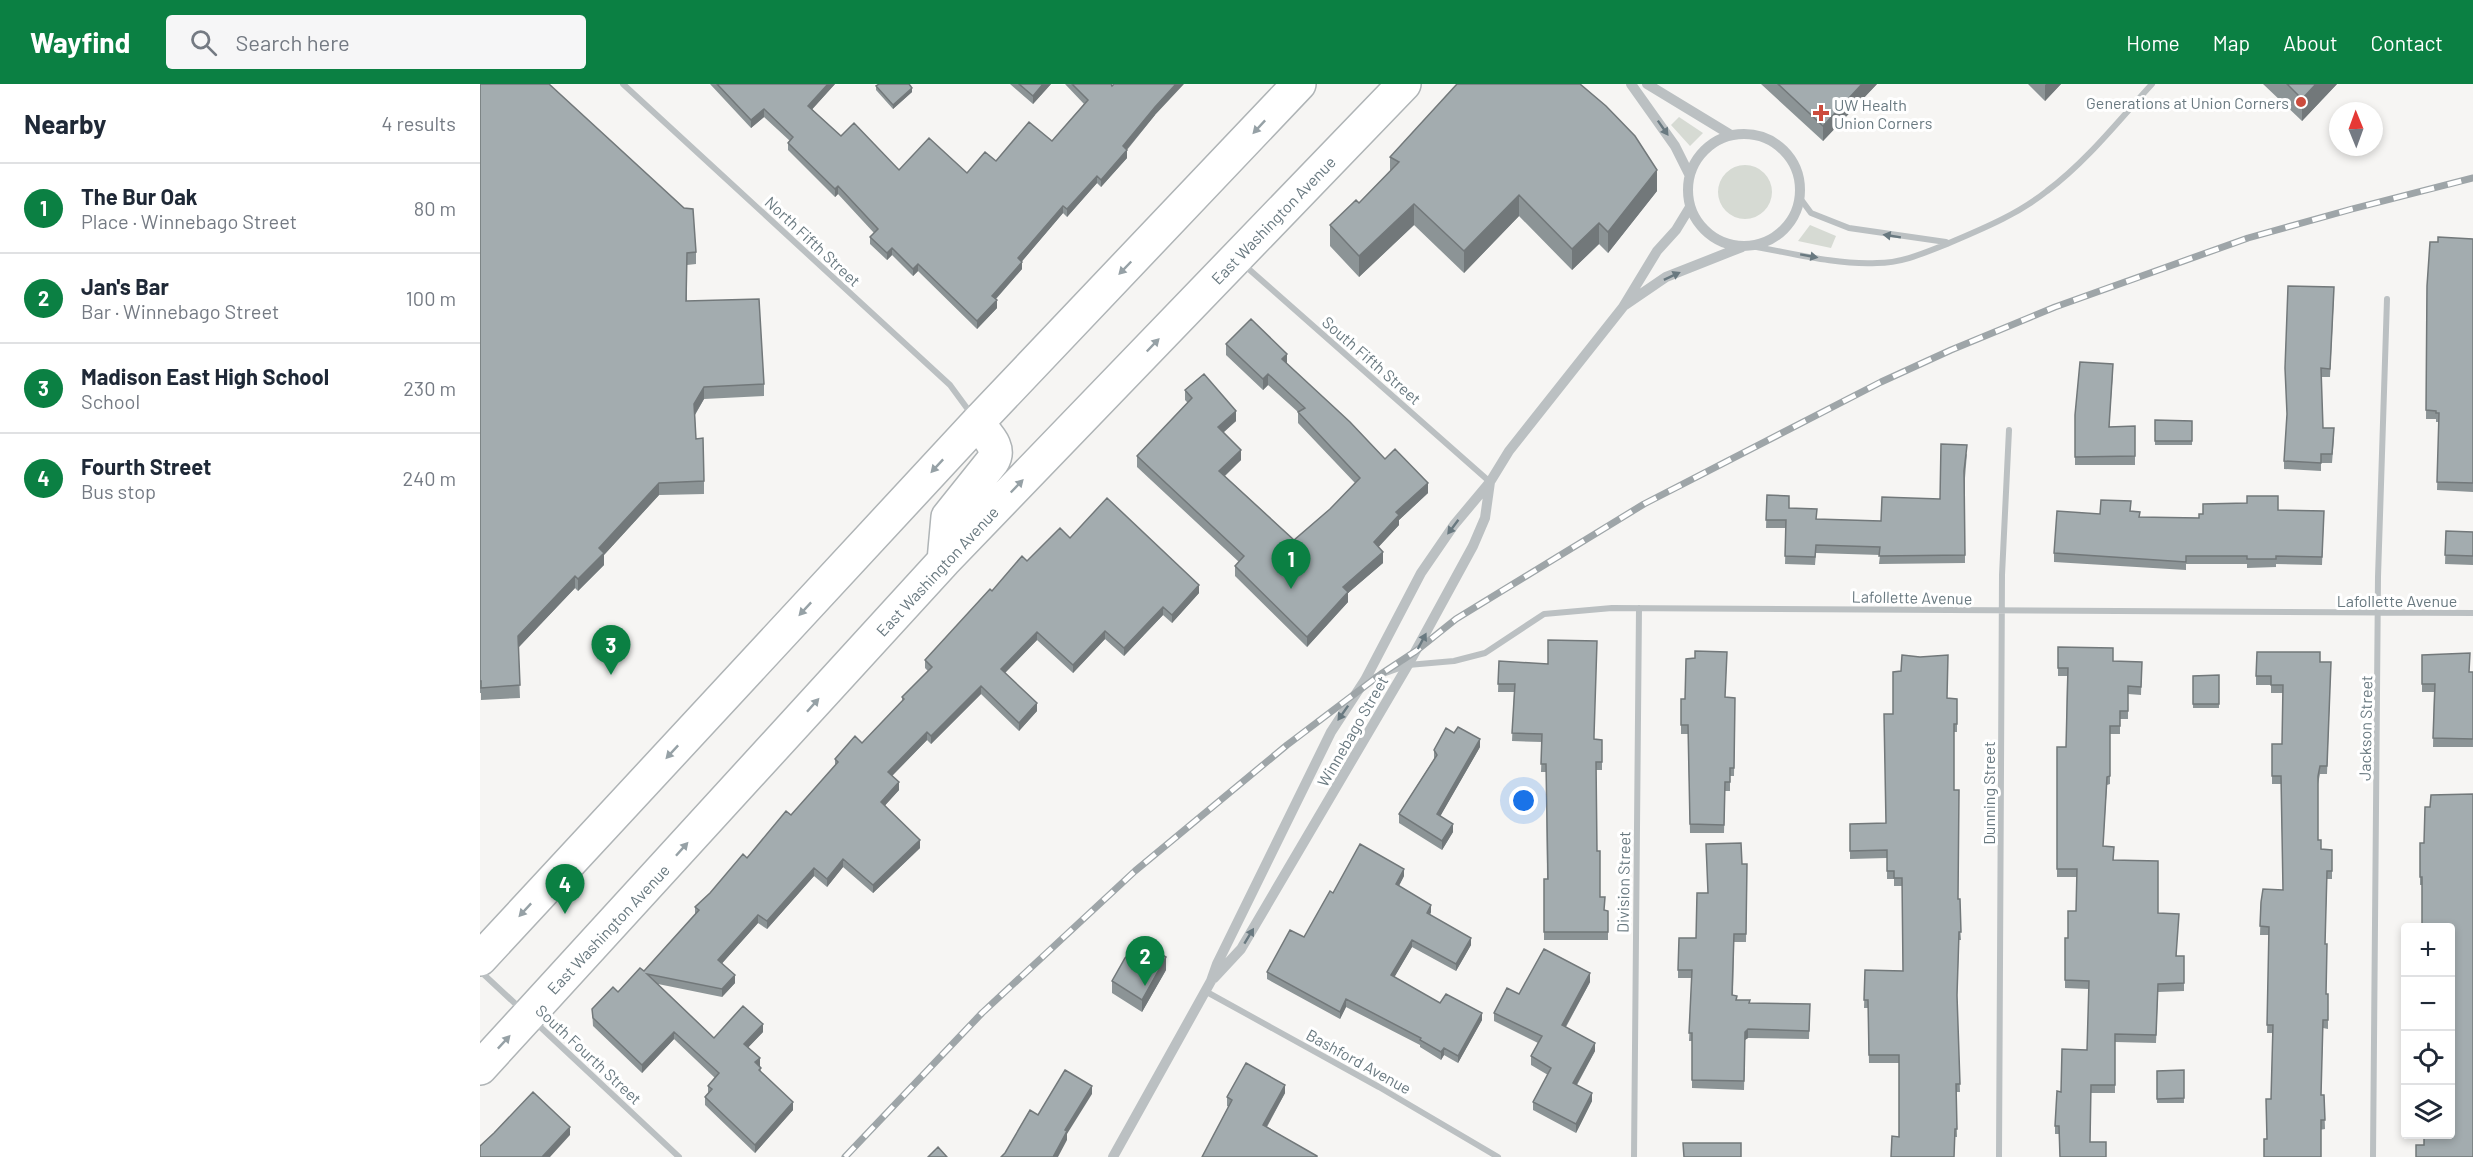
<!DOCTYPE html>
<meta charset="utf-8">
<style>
:root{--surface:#fff;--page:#f6f6f7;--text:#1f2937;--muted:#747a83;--line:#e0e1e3;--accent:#0b8043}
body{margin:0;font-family:Barlow,sans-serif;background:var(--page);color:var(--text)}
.controls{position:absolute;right:18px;bottom:18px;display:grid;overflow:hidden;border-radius:6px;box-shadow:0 3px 9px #0003}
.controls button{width:54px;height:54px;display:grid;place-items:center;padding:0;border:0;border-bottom:2px solid var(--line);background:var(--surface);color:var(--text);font:30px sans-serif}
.compass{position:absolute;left:1849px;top:18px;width:54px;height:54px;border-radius:50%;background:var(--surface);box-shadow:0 3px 9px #0003;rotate:359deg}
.you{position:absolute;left:1044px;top:717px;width:21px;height:21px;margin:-15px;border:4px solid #fff;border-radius:50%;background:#1a73e8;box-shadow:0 0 0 9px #1a73e833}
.badge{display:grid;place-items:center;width:39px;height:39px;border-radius:50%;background:var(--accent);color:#fff;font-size:20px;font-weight:700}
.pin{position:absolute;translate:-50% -50px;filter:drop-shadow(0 2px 3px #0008)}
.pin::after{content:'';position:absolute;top:32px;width:21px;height:18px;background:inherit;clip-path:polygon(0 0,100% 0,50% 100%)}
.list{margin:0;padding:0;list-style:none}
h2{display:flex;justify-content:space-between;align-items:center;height:78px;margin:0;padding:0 24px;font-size:26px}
h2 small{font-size:20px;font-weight:400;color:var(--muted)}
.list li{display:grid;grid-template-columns:39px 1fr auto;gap:18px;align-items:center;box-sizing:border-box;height:90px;padding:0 24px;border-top:2px solid var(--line)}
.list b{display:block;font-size:22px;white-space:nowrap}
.list p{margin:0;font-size:20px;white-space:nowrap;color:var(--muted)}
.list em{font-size:20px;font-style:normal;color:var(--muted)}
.icon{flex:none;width:33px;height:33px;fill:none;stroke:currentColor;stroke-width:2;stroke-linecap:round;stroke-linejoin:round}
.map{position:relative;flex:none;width:1993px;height:1073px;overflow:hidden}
header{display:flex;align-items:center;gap:36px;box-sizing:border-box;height:84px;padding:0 30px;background:var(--accent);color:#fff}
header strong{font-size:28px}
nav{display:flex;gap:33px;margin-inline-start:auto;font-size:21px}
.search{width:420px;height:54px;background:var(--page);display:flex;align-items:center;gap:15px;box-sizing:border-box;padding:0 21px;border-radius:6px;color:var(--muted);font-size:22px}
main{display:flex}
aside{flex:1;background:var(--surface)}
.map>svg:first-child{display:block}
</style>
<header>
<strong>Wayfind</strong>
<div class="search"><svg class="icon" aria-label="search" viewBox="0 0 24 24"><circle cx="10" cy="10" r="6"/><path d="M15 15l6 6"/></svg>Search here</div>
<nav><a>Home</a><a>Map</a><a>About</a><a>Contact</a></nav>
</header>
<main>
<aside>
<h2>Nearby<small>4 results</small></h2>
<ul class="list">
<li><span class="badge">1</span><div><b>The Bur Oak</b><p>Place · Winnebago Street</p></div><em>80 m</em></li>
<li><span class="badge">2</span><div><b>Jan's Bar</b><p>Bar · Winnebago Street</p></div><em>100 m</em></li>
<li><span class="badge">3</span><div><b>Madison East High School</b><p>School</p></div><em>230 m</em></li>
<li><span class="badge">4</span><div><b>Fourth Street</b><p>Bus stop</p></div><em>240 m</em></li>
</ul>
</aside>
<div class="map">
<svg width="1993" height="1073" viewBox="0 0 1993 1073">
<rect width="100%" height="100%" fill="#f6f5f3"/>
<path fill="#d6dad3" d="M1199 33 1223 49 1210 62 1191 41Z
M1238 108a27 27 0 1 1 54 0a27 27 0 1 1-54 0Z
M1330 141 1356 152 1351 164 1318 157Z"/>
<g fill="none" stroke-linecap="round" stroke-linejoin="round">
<defs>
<path id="primary" d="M464 477 468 433 512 378C522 363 506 351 497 339
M0 875 497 339 819 0
M0 984 464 477 924 0"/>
</defs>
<use href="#primary" stroke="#afb4b6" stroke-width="36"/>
<path stroke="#bbc0c2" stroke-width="6" d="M143 0 470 301 492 331
M1320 114 1331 129 1369 144 1466 158
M1271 162C1312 169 1355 181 1397 179 1422 179 1444 169 1467 160 1502 145 1537 131 1567 107 1607 77 1639 36 1672 0
M763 180 1010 398
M886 596 928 581 974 577 1005 569 1064 530 1132 524 1993 529
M0 887 41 925
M725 907 899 1003 1018 1073
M55 938 199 1073
M1154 1073 1159 524
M1519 1073 1522 491 1529 346
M1893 1073 1898 493 1907 215"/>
<path stroke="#bbc0c2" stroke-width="10" d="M1151 0 1195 62 1209 90
M1167 0 1251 51
M1208 106a56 56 0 1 1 112 0a56 56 0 1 1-112 0Z
M1145 221 1186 193 1262 163
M734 894 761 865 928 581 993 462 1005 434 1010 398
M633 1073 731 897 737 880 851 648 885 596 941 489 974 441 1010 398 1029 367 1143 223 1177 167 1196 146 1210 123"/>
<use href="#primary" stroke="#fff" stroke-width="33"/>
<defs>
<path id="rail" d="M365 1073 502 929 655 787 807 661 901 590 936 567 976 535 1164 420 1401 298 1471 266 1575 223 1768 154 1872 125 1993 94"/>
</defs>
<use href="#rail" stroke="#9ea5a8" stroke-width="7"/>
<use href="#rail" stroke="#fff" stroke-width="4.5" stroke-dasharray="14" stroke-linecap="butt"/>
</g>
<path fill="#8c9496" d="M0 0 216 168V180L207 181V217L284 300V312L224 315 215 331 216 355 224 397V410L179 411 124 471V481L98 507 95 504 38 564 40 614 1 616V609H0Z
M230 0H355L332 25 361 52 419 86 487 89 516 77 572 57 604 20 585 0H631L675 31 647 66V74L621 103 617 99 587 133 583 129 542 177V185L516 215 517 224 497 245 438 187 433 192 412 171 407 176 390 160V153L394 149 358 110 355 113 308 66V59L310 57 284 33 271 44Z
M530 0H571L553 20Z
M1281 0H1397L1343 57Z
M1548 0H1581L1565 17Z
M1783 0H1857L1822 37Z
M396 2 432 8 413 25 396 6Z
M910 73 1177 107 1128 169 1119 160 1092 186 1039 132 984 189 934 141 879 193 850 162V141L879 119 910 87Z
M1993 155V408L1957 406 1959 338H1956V335H1946L1947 202 1958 158Z
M1854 211 1850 293H1841L1843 344 1854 353 1852 379H1841V387L1804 385V377Z
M746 260 807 280 905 375 948 409 919 436V441L898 463 903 479 868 509V518L827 563 755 492V482L759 478 657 383V372L708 319 705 316V306L756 337 743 349 761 376 745 392 814 456 850 425 875 399 818 339V328L788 301 783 306 746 271Z
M1633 288 1629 343 1655 342V381H1595V331Z
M1675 336 1712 337V361H1675Z
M1487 369 1485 394V479L1399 480 1400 471 1336 469 1335 481 1305 480 1306 444H1286L1287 411 1309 424 1337 435 1401 437 1460 415Z
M1798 426 1844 427 1842 481 1796 480V483L1767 484V480H1706V486L1574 478V469L1620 430 1650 427 1659 433 1719 434Z
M1966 447 1993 448V481L1965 480Z
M590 454 719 509 692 539 683 531 644 572 625 555 593 589 557 556 525 589 557 627 539 647 501 610 451 660 447 656 412 692 419 706 405 721 440 764 393 809 363 783 347 803 334 792 287 845 278 839 242 879 255 899 242 913 178 900 234 954 283 948 268 963 280 982 281 988 313 1026 275 1069 225 1021V1013L228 1009V1002L235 994 194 955 162 989 113 942 112 925 138 908 164 887 215 831V823L311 731 355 682V675L382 659 422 618V613L448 587 445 584V576L512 507 547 477Z
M1578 563 1633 577 1662 578 1661 611 1648 610V635H1640V650H1630V700L1627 701 1623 762 1634 776 1678 829 1697 872H1704V907L1678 908 1676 959 1635 958V1009H1611L1610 1058 1626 1073 1579 1050H1575V1042L1581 1008 1607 966 1609 905 1585 904V854H1588L1596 827 1597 793H1577V663H1586L1587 592H1578Z
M1942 571 1989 588H1993V663H1953L1954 608H1942Z
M1019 577 1114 653V655L1122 656V686H1116L1117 767 1120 813 1124 826 1128 827V856H1064V795H1067L1066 688H1061L1062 658 1032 657 1034 608H1018Z
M1840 578H1851L1847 690H1840L1838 700V756L1841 765 1852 766V795H1847L1845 860 1846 910H1848V945L1843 944 1841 1011H1844L1845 1045 1787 1055 1791 1015 1793 949H1787L1789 851H1780L1781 818 1803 806 1801 700H1792V660H1802L1803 609H1791V601H1776V592Z
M1739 591V624H1713V592Z
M1245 613 1255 622 1254 692H1250V707H1245L1244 749H1210L1208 650H1201V615Z
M1467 614 1477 615V648H1474V706L1478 815 1481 856H1479L1477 914 1480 1008H1476L1477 1053H1419V979H1389L1388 924H1384L1385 886 1423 887 1422 802H1414V795H1407V774L1370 775V740L1406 739 1413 630Z
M1000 663 960 732 973 748 962 766 919 739V730L954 675V666Z
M1940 759 1993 1073 1944 1061 1971 1050 1942 801H1940Z
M1262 780H1267L1266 858H1254L1253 911 1256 916 1269 919 1330 920 1329 955 1268 954 1265 956 1264 1006 1212 1004V957H1209L1212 894H1198V886L1216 854 1227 809Z
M924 792 919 802 951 828 950 831 991 861 976 887 932 863 914 893 960 919 1002 936 978 979 964 971 961 976 940 963V961L866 923 860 935 787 895V888L824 853 853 809Z
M686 886 662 928 632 909V897Z
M1110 898 1086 943 1115 967 1097 1001 1112 1017 1096 1049 1053 1026V1018L1068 991 1051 981V972L1058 959 1014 937V929L1039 910Z
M1704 986V1019H1677V987Z
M805 1009 787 1043 837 1073 747 1022V1013Z"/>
<path fill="#72787a" d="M348 0H355L328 30V22Z
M563 0H571L553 20V12Z
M696 0H704L675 31 643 70V62L675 23Z
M1382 0H1397L1343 57V42Z
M1566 0H1581L1565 17V1Z
M1836 0H1857L1822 37V15Z
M432 4V8L413 25V21Z
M284 25V33L271 44V36Z
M647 66V74L621 103V96Z
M1177 86V107L1128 169V148Z
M617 92V99L587 133V125Z
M358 102V110L355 113V105Z
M1039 111V132L984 189V167Z
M934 120V141L879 193V172Z
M583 122V129L538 182V174Z
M1119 139V160L1092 186V165Z
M412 164V171L407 176V169Z
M542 178V185L512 219V212Z
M438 180V187L433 192V185Z
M517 216V224L497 245V237Z
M807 270V280L802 275Z
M788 290V301L783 306V295Z
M224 303V315L214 332V320Z
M756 327V337L738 353V343Z
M761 366V376L739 397V387Z
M179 399V411L124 471V481L98 507V495L119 464Z
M948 399V409L919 436V441L894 468V458L916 428Z
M903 468V479L868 509V518L827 563V553L863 503Z
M95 492V504L38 564V552Z
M719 501V509L692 539V531Z
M683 523V531L644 572V564Z
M625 547V555L593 589V581Z
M557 548V556L521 593V585Z
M501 602V610L451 660V652Z
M557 619V627L539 647V639Z
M447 648V656L408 696V688Z
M1000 655V663L957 738V730Z
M419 698V706L401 726V718Z
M973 740V748L962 766V757Z
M440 756V764L393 809V801Z
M363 775V783L347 803V795Z
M334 784V792L287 845V837Z
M924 785V792L916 807V800Z
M951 821V828L947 836V829Z
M278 831V839L238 884V876Z
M991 854V861L976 887V880Z
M932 856V863L911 899V891Z
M686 873V886L662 928V916Z
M1110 889V898L1082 949V941Z
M255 891V899L242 913V905Z
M866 915V923L860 935V928Z
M1002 929V936L978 979V972Z
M283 940V948L264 968V960Z
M1268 945V954L1265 956 1264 1006 1265 948Z
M194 948V955L162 989V981Z
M1115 959V967L1093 1007V999Z
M964 964V971L961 976V968Z
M280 974V982L275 986V978Z
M805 1001V1009L783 1049V1041Z
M612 1002V1010L587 1050V1056L578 1073H573L585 1046Z
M1112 1009V1017L1096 1049V1040Z
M313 1018V1026L275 1069V1061Z
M90 1043V1051L70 1073H62Z"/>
<path fill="#a3acaf" stroke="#72787a" stroke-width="1.5" d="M0 0H69L204 124 213 125 216 168 207 169 206 217 279 215 284 300 224 303 214 320 216 355 223 354 224 397 179 399 119 464 124 469 98 495 95 492 38 552 40 601 1 604V597H0Z
M237 0H348L328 22 361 52 374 39 419 86 449 54 487 89 505 68 516 77 549 38 572 57 608 16 592 0H631L632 2 634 0H696L675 23 643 62 647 66 621 96 617 92 587 125 583 122 538 174 542 178 512 212 517 216 497 237 438 180 433 185 412 164 407 169 390 153 398 145 358 102 355 105 308 59 313 53 284 25 271 36Z
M399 0H429L432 4 413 21 396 2Z
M539 0H563L553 12Z
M977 0H1100L1126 22 1155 52 1177 86 1128 148 1119 139 1092 165 1039 111 984 167 934 120 879 172 850 141 876 116 879 119 919 78 910 73Z
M1298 0H1382L1343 42Z
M1807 0H1836L1822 15Z
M1958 153 1993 155V399L1957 398 1959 329H1956V327L1946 326 1947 202 1950 158H1958Z
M1808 202 1854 203 1850 285 1841 284 1843 344H1854L1852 370H1841V379L1804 377 1807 330 1805 284Z
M771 235 807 270 802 275 870 338 905 375 915 365 948 399 916 428 919 431 894 458 903 468 863 503 868 508 827 553 755 482 764 472 657 372 712 314 705 306 724 290 756 327 738 343 761 366 739 387 814 456 850 425 880 394 818 328 825 324 788 290 783 295 746 260Z
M1600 278 1633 280 1629 343 1655 342V372L1595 373V331Z
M1675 336 1712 337V357H1675Z
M1461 360 1487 361 1484 387 1485 471 1399 472 1400 463 1336 461 1335 473 1305 472 1306 436H1286L1287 411 1309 412V424L1337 425 1336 435 1401 437 1402 413 1460 415Z
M1767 412H1798V426L1844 427 1842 473 1796 472V475H1767V472H1706V478L1574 469 1577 427 1620 430 1621 416 1651 417 1650 427 1660 428 1659 433 1719 434V430H1723V420L1767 419Z
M627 414 719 501 692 531 683 523 644 564 625 547 593 581 557 548 521 585 557 619 539 639 501 602 451 652 447 648 408 688 419 698 401 718 440 756 393 801 363 775 347 795 334 784 287 837 278 831 238 876 255 891 242 905 167 890 234 954 263 922 283 940 264 960 280 974 275 978 281 984 279 986 313 1018 275 1061 225 1013 232 1005 228 1002 239 989 194 948 162 981 113 934 112 925 133 903 138 908 160 884 164 887 219 826 215 823 230 809 263 770 267 774 306 727 311 731 358 678 355 675 375 652 382 659 424 615 422 613 452 583 445 576 510 505 512 507 542 472 547 477 580 444 590 454Z
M1966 447 1993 448V472L1965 471Z
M1068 556 1117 557 1114 652V655L1122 656V678H1116L1117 767H1120V813H1125L1124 826 1128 827V848H1064V795H1068L1066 680H1061L1062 650 1032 649 1035 600H1018L1019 577 1068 580Z
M1578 563 1633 564V577L1662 578 1661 603 1648 602V627H1640V642H1630V692L1627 693 1623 762 1634 763 1633 776 1678 777V829L1699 830 1696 872H1704V899L1678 900 1676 951 1635 950V1001H1611L1610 1058H1626V1073H1580L1579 1042H1575L1577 1007 1581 1008 1582 965 1607 966 1609 897 1585 896V854H1588V827H1596L1597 785H1577V663H1586L1588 584H1578Z
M1215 567 1247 568 1245 613 1255 614 1254 684H1250V698H1245L1244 741 1210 740 1208 641H1201V615H1205L1206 575 1215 574Z
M1777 568H1840V578H1851L1847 682H1840L1838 692V756H1841V765L1852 766V787H1847L1845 860H1847L1846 910H1848V936H1843L1841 1011H1844L1845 1036H1841V1073H1784V1055H1787L1786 1015H1791L1793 941H1787L1789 843 1780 842 1781 818 1783 805 1803 806 1801 692H1792V660H1802L1803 601H1791V592H1776Z
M1990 569 1989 588H1993V655L1953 654 1955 600H1942V571Z
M1422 571 1440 573 1468 571 1467 614 1477 615V640H1474V706H1479L1478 815H1480L1481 848H1479L1477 911 1480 1000H1476L1477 1045H1475L1474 1073H1411L1412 1052 1419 1053V971H1389L1388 916H1384L1385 886 1423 887 1422 794H1414V787H1407V766L1370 767V740L1406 739 1404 630H1413V588L1421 587Z
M1739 591V620H1713V592Z
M978 643 1000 655 957 730 973 740 962 757 919 730 957 671 954 666 966 644 974 649Z
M1993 710V1073H1936V1061H1944V1050H1971V843H1942V793H1940V759H1944L1945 723H1950L1951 711Z
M1261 759 1262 780H1267L1266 850H1254L1252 911 1257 912 1256 916H1270L1269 919 1330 920 1329 947 1268 945 1265 948 1264 997 1212 996V949H1209L1212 886H1198L1199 854H1216L1217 809H1228L1226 760Z
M880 760 924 785 916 800 951 821 947 829 991 854 976 880 932 856 911 891 960 919 966 910 1002 929 978 972 964 964 961 968 940 956 941 954 866 915 860 928 787 888 810 846 824 853 850 807 853 809Z
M661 858 686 873 662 916 632 897 645 874Z
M1064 865 1110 889 1082 941 1115 959 1093 999 1112 1009 1096 1040 1053 1018 1071 984 1051 972 1062 952 1014 929 1027 904 1039 910Z
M766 979 805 1001 783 1041 837 1072V1073H722L752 1016 747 1013Z
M585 986 612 1002 585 1046 587 1047 573 1073H521L525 1069 550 1026 558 1031Z
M1704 986V1014L1677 1015V987Z
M53 1008 90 1043 62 1073H0V1062L14 1049Z
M1203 1059H1261V1073H1204Z
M458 1063 467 1073H448Z"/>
<defs><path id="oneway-solid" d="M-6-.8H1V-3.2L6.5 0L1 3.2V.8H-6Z" transform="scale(1.5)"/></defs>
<g fill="#96a1a6">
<use href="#oneway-solid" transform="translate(779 43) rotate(133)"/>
<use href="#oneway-solid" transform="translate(645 184) rotate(134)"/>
<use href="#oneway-solid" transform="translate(673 261) rotate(-46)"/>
<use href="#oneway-solid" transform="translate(457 382) rotate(133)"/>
<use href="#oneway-solid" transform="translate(537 402) rotate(-46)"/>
<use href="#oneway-solid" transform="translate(325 525) rotate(133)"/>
<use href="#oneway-solid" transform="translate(333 621) rotate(-48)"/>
<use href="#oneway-solid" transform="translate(192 668) rotate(133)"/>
<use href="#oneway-solid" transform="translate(202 765) rotate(-48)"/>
<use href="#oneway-solid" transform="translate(45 826) rotate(133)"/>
<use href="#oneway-solid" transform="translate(24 958) rotate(-47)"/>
</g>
<g fill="#697980">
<use href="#oneway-solid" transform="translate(1183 44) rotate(55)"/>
<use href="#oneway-solid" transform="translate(1412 152) rotate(-171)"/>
<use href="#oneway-solid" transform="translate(1329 172) rotate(10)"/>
<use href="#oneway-solid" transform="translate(1192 192) rotate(-25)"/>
<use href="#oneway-solid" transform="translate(973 443) rotate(127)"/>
<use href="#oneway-solid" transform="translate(942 557) rotate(-62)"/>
<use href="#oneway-solid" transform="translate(863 629) rotate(125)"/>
<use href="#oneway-solid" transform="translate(769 852) rotate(-59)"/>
</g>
<g fill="#cc4c3d" stroke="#fff" stroke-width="2">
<circle cx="1821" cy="18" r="6"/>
<path d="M1338 20h6v6h6v6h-6v6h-6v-6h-6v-6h6z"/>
</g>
<g text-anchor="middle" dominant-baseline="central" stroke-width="6" stroke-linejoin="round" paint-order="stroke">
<g font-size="16" fill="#697980" stroke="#fff" text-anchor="end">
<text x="1809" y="18">Generations at Union Corners</text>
<text x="1354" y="20" text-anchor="start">UW Health<tspan x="1354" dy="18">Union Corners</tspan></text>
</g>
<g font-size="16" fill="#697980" stroke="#fff">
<text transform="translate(793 136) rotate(-46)">East Washington Avenue</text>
<text transform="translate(333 157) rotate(43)">North Fifth Street</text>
<text transform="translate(892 276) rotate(41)">South Fifth Street</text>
<text transform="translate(457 487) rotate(-47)">East Washington Avenue</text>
<text transform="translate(1432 513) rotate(1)">Lafollette Avenue</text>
<text x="1917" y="516">Lafollette Avenue</text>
<text transform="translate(1885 644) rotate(-89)">Jackson Street</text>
<text transform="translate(872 647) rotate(-60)">Winnebago Street</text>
<text transform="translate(1508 709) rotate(-90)">Dunning Street</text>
<text transform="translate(1143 798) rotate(-89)">Division Street</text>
<text transform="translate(128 845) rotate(-47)">East Washington Avenue</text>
<text transform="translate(109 970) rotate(43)">South Fourth Street</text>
<text transform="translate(879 977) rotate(29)">Bashford Avenue</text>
</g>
</g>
</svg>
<div class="controls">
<button>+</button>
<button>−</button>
<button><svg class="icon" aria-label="locate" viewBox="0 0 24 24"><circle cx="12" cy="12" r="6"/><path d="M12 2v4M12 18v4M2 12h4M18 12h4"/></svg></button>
<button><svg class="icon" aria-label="layers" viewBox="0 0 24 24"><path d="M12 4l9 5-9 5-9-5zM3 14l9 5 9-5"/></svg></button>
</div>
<svg class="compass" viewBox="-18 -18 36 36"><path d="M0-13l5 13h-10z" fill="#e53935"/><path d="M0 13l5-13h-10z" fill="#747a83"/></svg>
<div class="you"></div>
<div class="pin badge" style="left:811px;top:505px">1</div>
<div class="pin badge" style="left:665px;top:902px">2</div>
<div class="pin badge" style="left:131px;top:591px">3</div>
<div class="pin badge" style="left:85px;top:830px">4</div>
</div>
</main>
